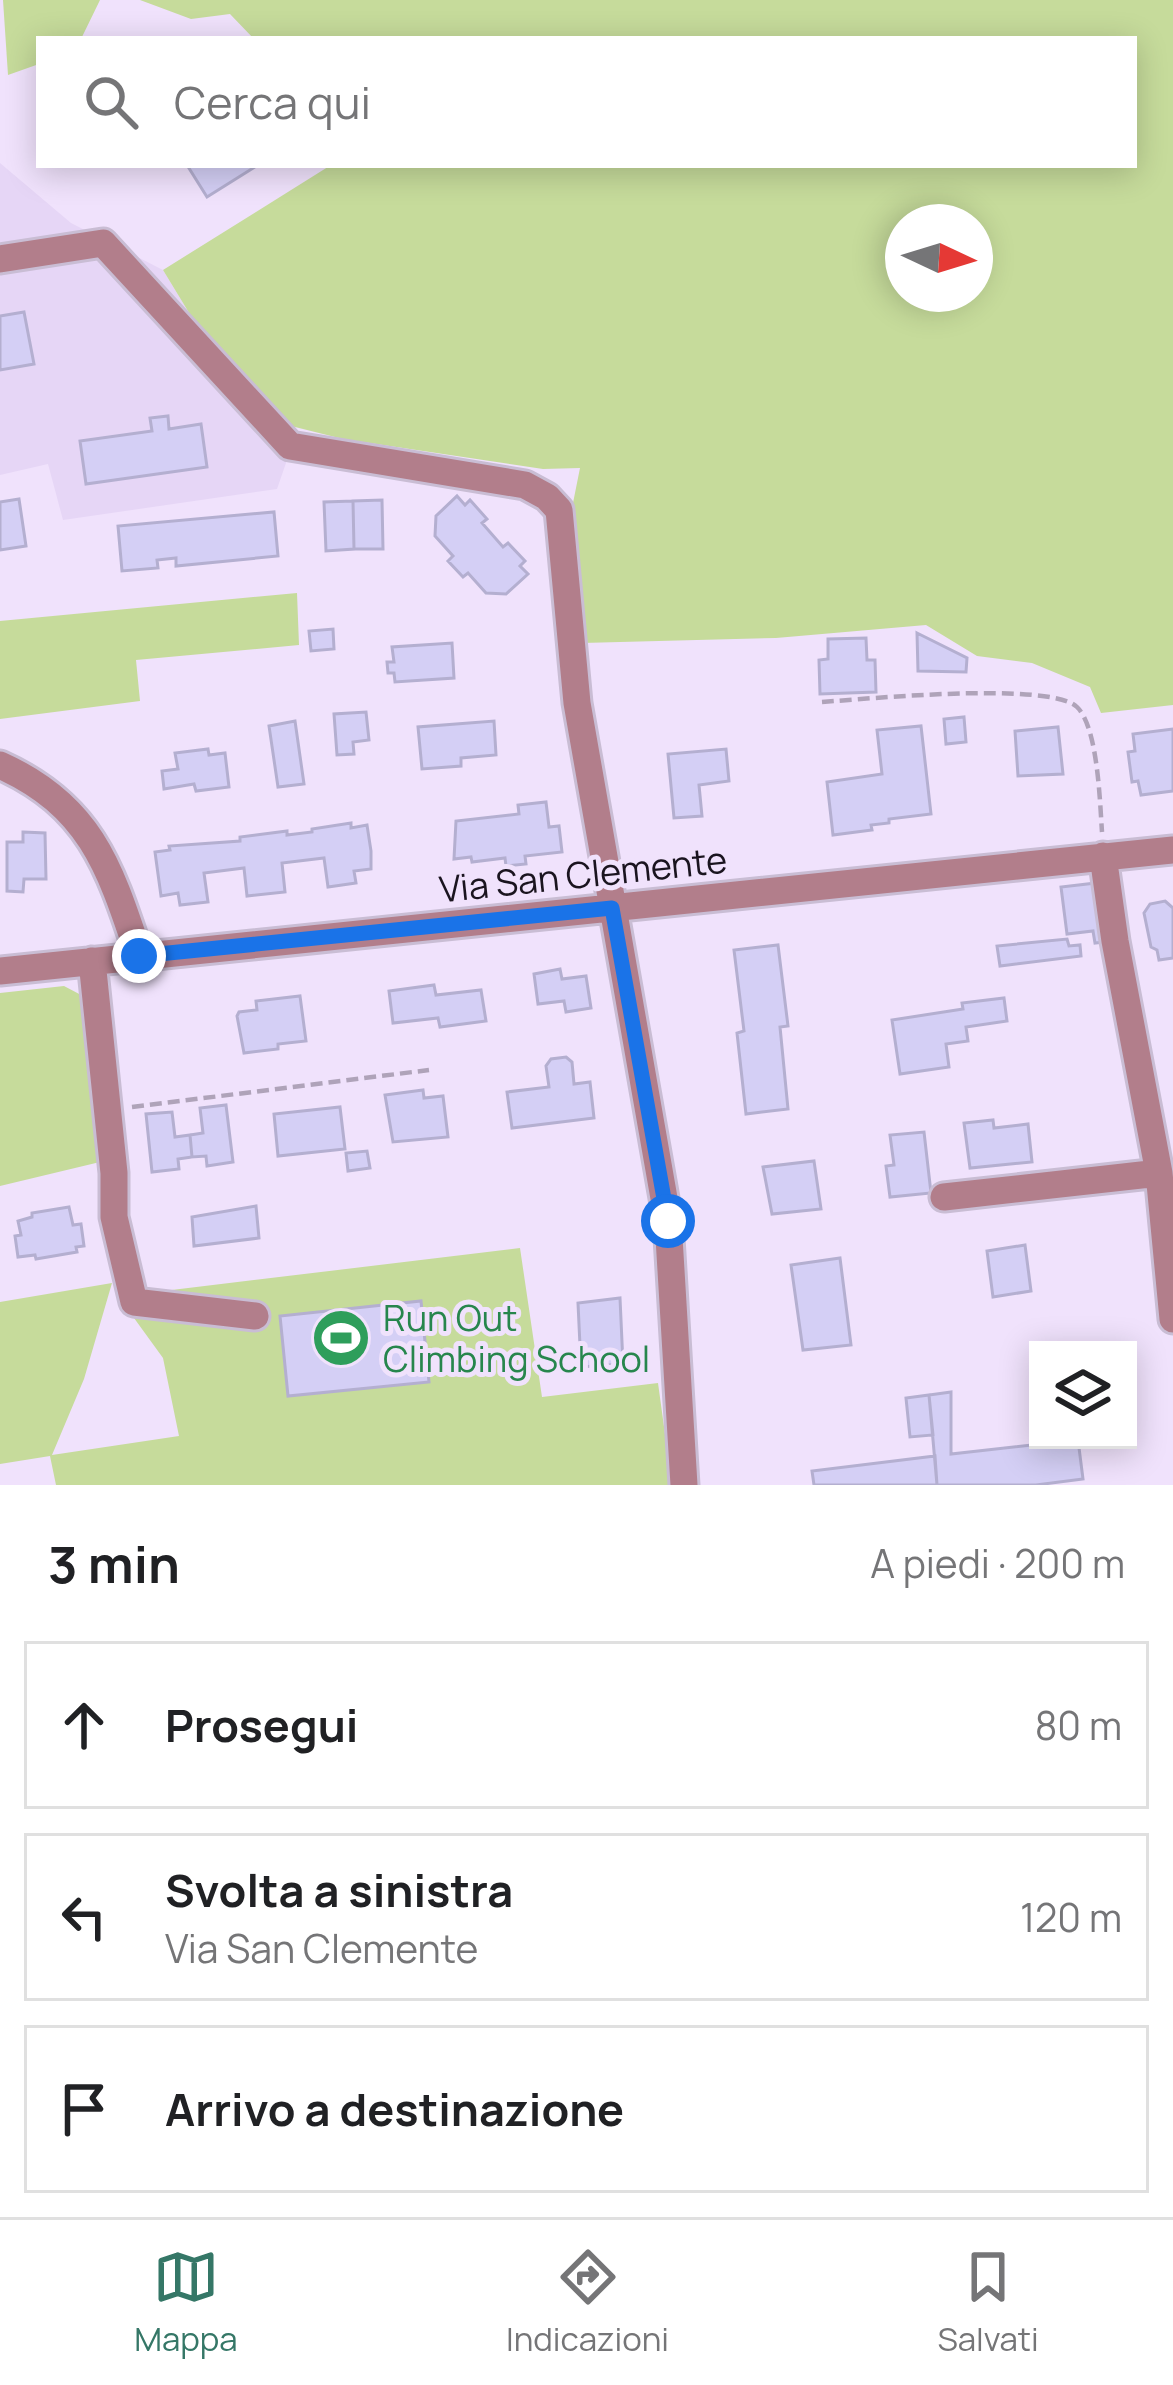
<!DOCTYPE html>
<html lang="it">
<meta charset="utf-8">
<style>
:root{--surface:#fff;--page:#f6f6f6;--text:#202124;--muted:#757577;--line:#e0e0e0;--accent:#357767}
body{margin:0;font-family:Manrope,sans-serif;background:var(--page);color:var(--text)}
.controls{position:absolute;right:36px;bottom:36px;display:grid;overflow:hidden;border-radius:0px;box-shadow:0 6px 30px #0003}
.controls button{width:108px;height:108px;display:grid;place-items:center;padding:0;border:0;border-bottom:3px solid var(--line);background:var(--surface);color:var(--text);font:60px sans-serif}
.compass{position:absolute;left:885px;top:204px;width:108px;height:108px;border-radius:50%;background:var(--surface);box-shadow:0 6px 30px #0003;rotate:94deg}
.stop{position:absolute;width:36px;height:36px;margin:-27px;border:9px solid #1a73e8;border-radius:50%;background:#fff}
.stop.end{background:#1a73e8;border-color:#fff;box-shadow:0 3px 12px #0008}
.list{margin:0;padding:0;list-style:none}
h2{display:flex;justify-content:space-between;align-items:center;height:156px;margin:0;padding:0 48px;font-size:51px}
h2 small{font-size:39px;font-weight:400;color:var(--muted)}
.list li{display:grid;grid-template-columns:78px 1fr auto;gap:36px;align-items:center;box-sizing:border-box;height:168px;margin:0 24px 24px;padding:0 24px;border:3px solid var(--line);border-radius:0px}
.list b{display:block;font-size:45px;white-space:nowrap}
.list p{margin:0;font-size:39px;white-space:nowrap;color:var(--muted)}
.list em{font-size:39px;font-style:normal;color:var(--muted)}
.icon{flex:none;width:66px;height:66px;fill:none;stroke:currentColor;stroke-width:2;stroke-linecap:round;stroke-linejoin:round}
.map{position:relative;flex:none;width:1173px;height:1485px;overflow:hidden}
.search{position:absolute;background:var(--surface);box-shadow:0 6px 30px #0003;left:36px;right:36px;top:36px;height:132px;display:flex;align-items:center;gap:30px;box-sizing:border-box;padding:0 42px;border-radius:0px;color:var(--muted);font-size:45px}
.sheet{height:732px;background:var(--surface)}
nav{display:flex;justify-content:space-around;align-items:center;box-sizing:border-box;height:168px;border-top:3px solid var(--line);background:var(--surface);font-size:33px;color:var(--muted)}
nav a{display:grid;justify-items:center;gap:6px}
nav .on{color:var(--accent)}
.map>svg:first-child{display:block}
</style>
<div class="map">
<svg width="1173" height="1485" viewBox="0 0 1173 1485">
<rect width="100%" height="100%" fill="#f0e2fc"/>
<path fill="#e6d6f6" d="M0 163 71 223 163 270 194 321 287 425 286 463 277 489 63 520 48 464 0 475Z"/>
<path fill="#c6db9b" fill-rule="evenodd" d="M3 0H100L81 39H39V64L8 75Z
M140 0H1173V705L1101 713 1090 687 1032 663 977 656 926 625 776 638 582 643 572 508 580 468 543 469 343 439 287 425 194 321 163 270 331 165H1134V39H254L230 14 191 19ZM903 222H975V294H903Z
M297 593 299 645 136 660 140 701 0 719V621Z
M64 986 83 996 100 1162 0 1186V993Z
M520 1248 542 1397 658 1383 672 1485H56L50 1456 0 1464V1302L112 1283 84 1379 52 1455 179 1436 163 1358 134 1318 147 1293Z"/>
<path fill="#d4cff5" stroke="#b4afd0" stroke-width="3" d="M187 165H258L207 197Z
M24 312 34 364 0 370V316Z
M168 416 169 429 201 424 207 467 86 484 80 441 152 431 150 418Z
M457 496 465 505 470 500 487 519 482 523 503 547 508 543 525 561 520 566 528 574 506 594 486 593 468 573 463 577 448 561 453 556 435 536 436 516Z
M19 499 26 546 0 550V502Z
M382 500 383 549H354L353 501Z
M353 501 354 549 326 551 324 502Z
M274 512 278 556 176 566V558L157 560 158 568 122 571 118 526Z
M333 629 334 649 311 651 309 631Z
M917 633 967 658 966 672 918 671Z
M866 638 867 660H875L876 692 820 694 819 660 828 659V639Z
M452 643 454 678 395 682 394 673H388L387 662H394L392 647Z
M366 712 369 740 353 742 354 754 337 755 334 714Z
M964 717 966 742 946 744 944 719Z
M295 721 304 784 278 787 269 726Z
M494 721 496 755 461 758V766L422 769 418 727Z
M921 726 931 814 889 819V823L871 825 872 830 833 835 827 782 882 774 877 730Z
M1058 727 1063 774 1018 776 1015 731Z
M1173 729V791L1141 795 1138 781 1132 782 1128 752 1135 751 1133 734Z
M208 749 209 755 225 753 229 787 196 791 194 784 164 789 162 771 178 769 175 753Z
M726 749 729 781 699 785 702 816 674 818 668 754Z
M546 802 549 827 559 826 562 852 525 856 526 864 506 866 505 858 472 862 471 857 454 859 456 821 519 814 518 805Z
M351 823V828L367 825 371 851V869L354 871 356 883 328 887 324 858 282 863 285 892 247 896 244 868 204 873 208 902 180 905 178 893 161 896 155 852 170 850 169 846 240 841V837L287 831V835L312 832V829Z
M23 832 45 833 46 879H24L23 892 7 891V842H23Z
M1096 883 1105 942 1095 943 1093 931 1067 934 1061 887Z
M1165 901 1173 908V958L1159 960 1157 950 1151 947 1144 913 1150 904Z
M1067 939 1069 946 1080 945 1081 956 1000 966 997 946Z
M778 945 788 1026 780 1027 788 1109 746 1114 737 1033 744 1031 734 950Z
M560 969 562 979 586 976 591 1008 566 1012 564 1001 538 1004 534 974Z
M434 985 436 995 481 990 486 1021 440 1027 438 1018 393 1023 389 991Z
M300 996 306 1041 278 1044V1049L244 1053 237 1016 239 1012 257 1010 256 1001Z
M1004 998 1007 1021 966 1027 968 1041 946 1044 949 1067 900 1074 892 1020 963 1009 962 1003Z
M566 1057 572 1062 574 1084 590 1082 594 1118 512 1128 507 1092 549 1087 546 1066 551 1059Z
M423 1090 424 1098 443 1096 448 1137 393 1142 385 1095Z
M226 1105 233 1162 207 1166 206 1156 192 1157 190 1135 203 1133 200 1108Z
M340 1107 345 1149 278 1156 274 1114Z
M172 1112 175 1137 190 1135 192 1157 178 1159 179 1169 152 1172 146 1114Z
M993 1120 994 1128 1028 1124 1032 1162 970 1168 964 1123Z
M924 1132 931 1193 890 1197 886 1166 894 1165 890 1135Z
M367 1151 370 1168 348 1171 346 1153Z
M814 1161 821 1209 772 1214 763 1167Z
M256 1206 259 1238 194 1246 192 1217Z
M69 1207 73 1225 81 1224 84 1246 76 1247 77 1252 36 1259 35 1255 18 1257 15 1236 21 1235 18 1221 32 1217V1213Z
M1025 1245 1031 1291 993 1297 987 1251Z
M840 1258 851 1345 803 1350 791 1265Z
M620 1298 623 1364 581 1367 578 1303Z
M421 1301 429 1382 288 1396 280 1316Z
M951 1392V1454L1078 1440 1083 1479 1036 1485H937L929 1395Z
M929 1395 933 1435 910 1437 906 1398Z
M935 1456 937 1485H814L812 1471Z"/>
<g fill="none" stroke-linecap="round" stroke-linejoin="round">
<defs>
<path id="minor" d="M0 259 103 243 290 446 525 485 547 497 559 510 577 703 668 1221 684 1485
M0 765C91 806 110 868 139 955
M1103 856 1115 941 1159 1173 1173 1319
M92 961 114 1173V1217L134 1302 255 1316
M0 971 1173 850
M944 1197 1159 1173"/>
</defs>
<use href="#minor" stroke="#c9bdd4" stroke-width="33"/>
<path stroke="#afa3b9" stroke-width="4.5" stroke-dasharray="12 6" stroke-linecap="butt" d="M822 702C865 699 1050 681 1077 707 1098 727 1100 804 1102 832
M132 1107 429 1070"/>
<use href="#minor" stroke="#b27e8b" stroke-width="27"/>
</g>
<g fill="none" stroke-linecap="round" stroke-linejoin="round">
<path stroke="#1a73e8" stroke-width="15" d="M139 956 612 908 668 1221"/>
</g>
<defs>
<symbol id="stadium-disc" viewBox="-11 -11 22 22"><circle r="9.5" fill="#2e9e5b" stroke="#f0e2fc"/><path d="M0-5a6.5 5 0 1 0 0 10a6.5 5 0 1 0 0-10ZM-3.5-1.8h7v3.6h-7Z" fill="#fff"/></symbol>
</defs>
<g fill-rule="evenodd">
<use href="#stadium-disc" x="308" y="1305" width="66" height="66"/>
</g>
<g text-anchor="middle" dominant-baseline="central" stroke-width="10" stroke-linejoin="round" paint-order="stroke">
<g font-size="36" fill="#1a141f" stroke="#f0e2fc">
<text transform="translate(583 874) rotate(-6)">Via San Clemente</text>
</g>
<g font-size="36" fill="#27864d" stroke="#f0e2fc" text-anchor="start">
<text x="383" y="1317">Run Out<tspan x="383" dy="41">Climbing School</tspan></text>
</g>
</g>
</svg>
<div class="controls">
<button><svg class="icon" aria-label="layers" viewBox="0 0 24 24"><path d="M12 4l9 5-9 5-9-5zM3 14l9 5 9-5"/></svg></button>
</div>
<svg class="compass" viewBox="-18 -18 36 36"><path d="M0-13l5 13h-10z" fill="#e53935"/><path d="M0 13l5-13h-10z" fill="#757577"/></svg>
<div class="stop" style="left:668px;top:1221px"></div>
<div class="stop end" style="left:139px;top:956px"></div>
<div class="search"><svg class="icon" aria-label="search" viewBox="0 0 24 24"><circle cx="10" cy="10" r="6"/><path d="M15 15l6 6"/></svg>Cerca qui</div>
</div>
<section class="sheet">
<h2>3 min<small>A piedi · 200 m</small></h2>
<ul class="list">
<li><svg class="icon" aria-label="ahead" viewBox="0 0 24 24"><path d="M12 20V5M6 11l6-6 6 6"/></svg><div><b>Prosegui</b></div><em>80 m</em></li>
<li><svg class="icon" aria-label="left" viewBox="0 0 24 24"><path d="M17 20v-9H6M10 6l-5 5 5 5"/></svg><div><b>Svolta a sinistra</b><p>Via San Clemente</p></div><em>120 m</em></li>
<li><svg class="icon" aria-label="arrive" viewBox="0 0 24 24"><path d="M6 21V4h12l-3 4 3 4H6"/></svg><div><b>Arrivo a destinazione</b></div></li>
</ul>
</section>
<nav>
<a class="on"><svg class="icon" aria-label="map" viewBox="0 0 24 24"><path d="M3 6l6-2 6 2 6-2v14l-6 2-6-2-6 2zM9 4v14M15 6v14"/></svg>Mappa</a>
<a><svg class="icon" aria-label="directions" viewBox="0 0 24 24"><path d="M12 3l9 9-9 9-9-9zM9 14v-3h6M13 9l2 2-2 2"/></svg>Indicazioni</a>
<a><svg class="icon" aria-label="saved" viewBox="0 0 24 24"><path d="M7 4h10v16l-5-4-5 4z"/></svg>Salvati</a>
</nav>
